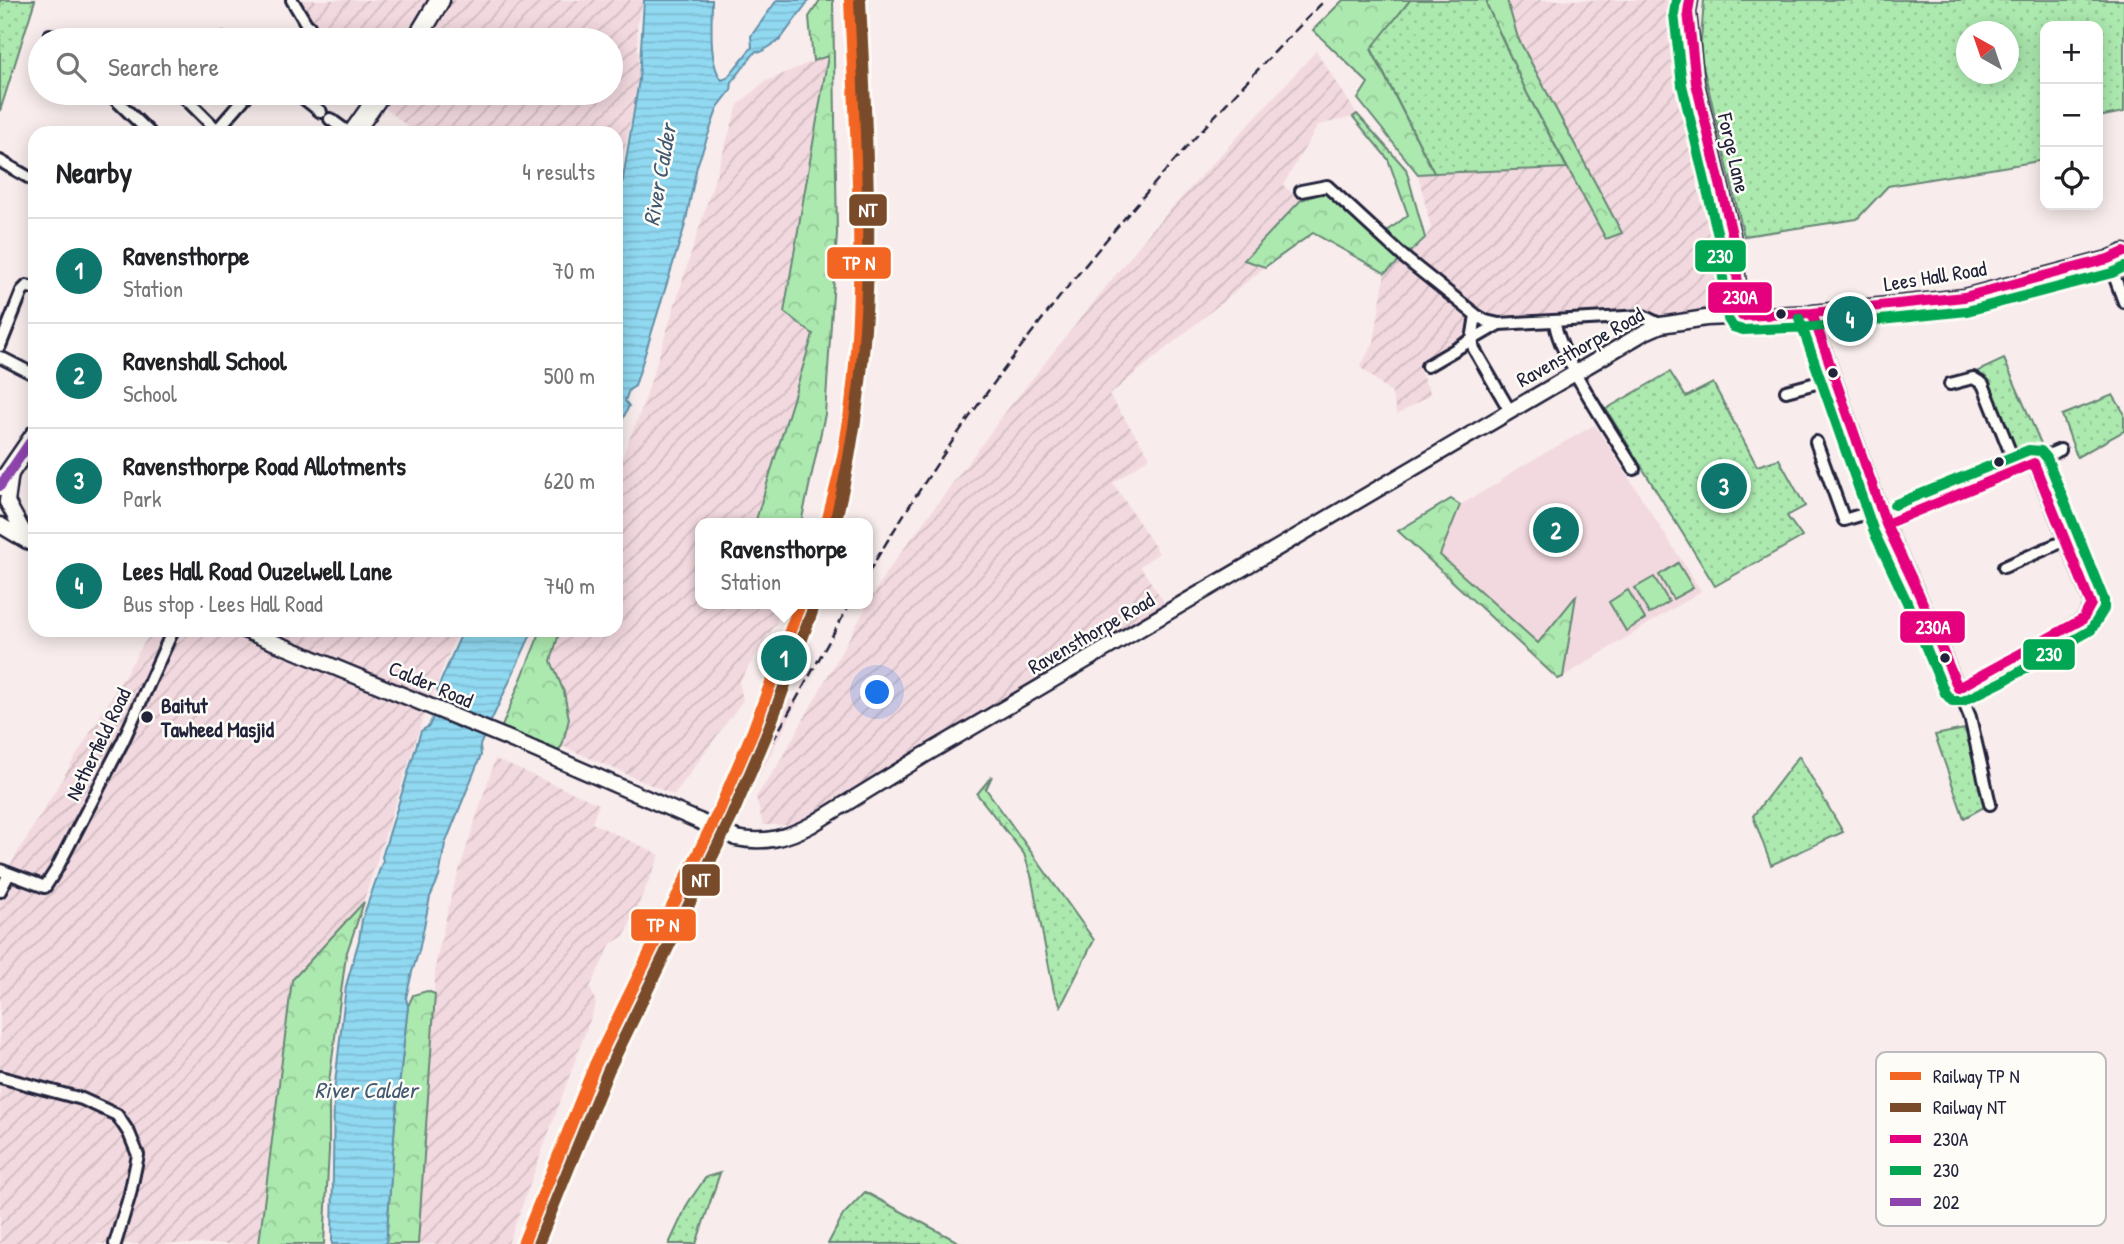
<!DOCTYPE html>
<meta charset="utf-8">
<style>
:root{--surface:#fff;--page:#f6f6f6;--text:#202124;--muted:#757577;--line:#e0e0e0;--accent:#0f766e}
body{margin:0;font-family:"Patrick Hand",sans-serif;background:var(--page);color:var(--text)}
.controls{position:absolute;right:21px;top:21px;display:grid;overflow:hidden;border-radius:14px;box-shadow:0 4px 18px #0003}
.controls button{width:63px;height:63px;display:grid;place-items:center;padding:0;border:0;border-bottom:2px solid var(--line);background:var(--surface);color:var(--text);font:35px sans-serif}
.compass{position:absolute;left:1956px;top:21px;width:63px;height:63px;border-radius:50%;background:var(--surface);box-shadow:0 4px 18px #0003;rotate:320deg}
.you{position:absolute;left:878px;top:693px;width:24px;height:24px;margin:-18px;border:5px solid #fff;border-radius:50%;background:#1a73e8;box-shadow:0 0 0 10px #1a73e833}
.badge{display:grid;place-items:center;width:46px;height:46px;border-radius:50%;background:var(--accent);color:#fff;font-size:23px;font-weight:700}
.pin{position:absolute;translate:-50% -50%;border:4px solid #fff;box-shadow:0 2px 7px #0006}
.popup{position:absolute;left:695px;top:518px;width:178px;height:91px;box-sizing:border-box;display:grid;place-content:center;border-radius:14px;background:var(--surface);filter:drop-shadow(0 2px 5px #0005);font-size:23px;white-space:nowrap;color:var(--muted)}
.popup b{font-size:26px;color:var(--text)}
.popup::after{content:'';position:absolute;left:50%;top:100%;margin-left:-14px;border:14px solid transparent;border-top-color:var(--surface)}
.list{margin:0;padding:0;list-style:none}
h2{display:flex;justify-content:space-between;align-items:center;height:91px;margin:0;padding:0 28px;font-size:30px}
h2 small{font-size:23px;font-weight:400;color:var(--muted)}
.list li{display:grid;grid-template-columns:46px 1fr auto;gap:21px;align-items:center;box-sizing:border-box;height:105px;padding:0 28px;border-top:2px solid var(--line)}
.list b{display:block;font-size:26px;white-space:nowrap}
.list p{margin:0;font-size:23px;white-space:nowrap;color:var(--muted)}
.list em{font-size:23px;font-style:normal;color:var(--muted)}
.icon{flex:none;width:38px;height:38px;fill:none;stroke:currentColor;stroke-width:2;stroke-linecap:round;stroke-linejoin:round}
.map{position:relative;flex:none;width:2124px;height:1244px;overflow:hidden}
.search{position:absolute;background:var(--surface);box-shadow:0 4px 18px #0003;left:28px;top:28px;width:595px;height:77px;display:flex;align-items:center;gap:18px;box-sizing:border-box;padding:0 24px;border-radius:38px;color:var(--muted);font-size:26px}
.panel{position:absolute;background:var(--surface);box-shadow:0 4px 18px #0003;left:28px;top:126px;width:595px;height:511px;border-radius:21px}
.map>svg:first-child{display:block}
</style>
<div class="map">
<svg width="2124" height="1244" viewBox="0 0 2124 1244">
<defs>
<pattern id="industrial-furrows" width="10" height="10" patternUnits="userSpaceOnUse" patternTransform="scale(1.75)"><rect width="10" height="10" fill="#f2d9df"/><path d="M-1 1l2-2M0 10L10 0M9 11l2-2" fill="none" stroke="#cfbac0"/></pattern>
<pattern id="green-dots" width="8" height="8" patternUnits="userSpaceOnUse" patternTransform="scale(1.75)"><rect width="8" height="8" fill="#ace9af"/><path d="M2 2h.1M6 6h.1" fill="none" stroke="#94c897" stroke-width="1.8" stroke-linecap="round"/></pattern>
<pattern id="forest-crowns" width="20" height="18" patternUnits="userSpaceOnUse" patternTransform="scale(1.75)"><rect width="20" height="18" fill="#ace9af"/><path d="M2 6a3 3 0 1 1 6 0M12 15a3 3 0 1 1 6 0" fill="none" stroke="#94c897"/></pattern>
<pattern id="water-rules" width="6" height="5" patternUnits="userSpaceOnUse" patternTransform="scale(1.75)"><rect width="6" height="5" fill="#90d9f1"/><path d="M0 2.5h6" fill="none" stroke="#7cbad0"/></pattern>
</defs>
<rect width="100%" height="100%" fill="#f8ecec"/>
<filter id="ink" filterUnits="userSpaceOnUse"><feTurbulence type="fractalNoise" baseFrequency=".0143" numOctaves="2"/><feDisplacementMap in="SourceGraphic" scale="14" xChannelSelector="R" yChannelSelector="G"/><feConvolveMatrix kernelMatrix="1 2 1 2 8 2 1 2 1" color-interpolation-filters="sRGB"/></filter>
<g filter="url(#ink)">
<path fill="#f2d9df" d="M1595 425 1701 591 1563 677 1576 598 1539 643 1440 555 1460 505 1500 482 1510 473Z
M766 693 778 694 752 763 788 698 797 703 678 934 656 925 731 775Z"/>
<path fill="url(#industrial-furrows)" d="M292 0H643L637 27 639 80 616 192V133H416L366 93H611V40H316Z
M1507 0H1682L1676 38 1725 230 1731 286 1713 309 1669 317 1499 324 1419 370 1431 394 1397 415 1391 392 1360 367 1374 342 1385 273 1422 243 1431 228 1418 174 1567 168 1606 238 1622 233 1518 38Z
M1316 51 1357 114 1353 117 1318 125 1283 185 1301 200 1244 260 1265 267 1109 395 1150 457 1113 483 1159 553 1140 566 1170 611 811 825H763L756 797 778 765 885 574 1011 405 1150 232Z
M828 55 784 312 813 334 755 523H700V604H773L781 615 739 682 743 700 674 795 562 746 569 719 551 661 560 630H616V472L644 403 738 105 764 82Z
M152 630H458L421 724 363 903 292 980 259 1244H0V882Z
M495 759 599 804 592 823 660 855 625 935 611 944 590 987 596 1003 508 1244H418L436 961 451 896Z"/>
<path fill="url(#green-dots)" stroke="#678675" stroke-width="2" fill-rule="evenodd" d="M0 0H35L0 111Z
M1410 0H1487V5L1528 95 1567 168 1434 173 1371 48Z
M1704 0H2124V112L2098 117V26H2045V160L1888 186 1857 219 1744 236 1700 54ZM1966 32H2008V74H1966Z
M2004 359 2046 455 2018 467 1973 376 1976 372Z
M1670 372 1686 397 1713 383 1757 466 1779 459 1805 506 1787 516 1802 537 1715 586 1606 409Z
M2113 395 2124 413V431L2077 457 2062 415Z
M1965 729 1986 806 1964 818 1935 735Z
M1799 756 1843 832 1771 865 1753 816Z
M992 776 986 789 1094 940 1061 1006 1054 992 1031 875 1024 854 977 794Z
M720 1173 696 1244H669L688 1203 706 1177Z
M865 1192 962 1244H828L843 1215Z"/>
<path fill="url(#forest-crowns)" stroke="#678675" stroke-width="2" d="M820 0H833L837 234 825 414 801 523H755L813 334 784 312 828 56 813 61 809 17Z
M1343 0H1410L1371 49 1434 173 1418 174 1358 99 1368 83 1313 30Z
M1487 0H1507L1518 38 1622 233 1606 239 1527 93 1487 5Z
M1357 114 1406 169 1425 238 1408 254 1385 233 1408 215 1388 159 1353 117Z
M1326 192 1400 261 1385 273 1313 233 1265 267 1244 260 1301 200Z
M1451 499 1460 505 1440 555 1538 643 1576 596 1563 677 1558 679 1398 531Z
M541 630H560L551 661 564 692 569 719 562 746 556 752 501 729Z
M364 902 346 955 329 1082V1150L324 1244H259L292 980Z
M427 991 435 994 418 1244H386L395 1123 408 1006 413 995Z"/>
<path fill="#ace9af" stroke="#678675" stroke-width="2" d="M1678 563 1693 588 1673 599 1659 575Z
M1654 577 1669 602 1649 614 1635 588Z
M1628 590 1645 619 1626 631 1609 602Z"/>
<path fill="url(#water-rules)" stroke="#6490a8" stroke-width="2" d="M644 0H712C712 22 708 64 722 80L727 78 752 47 751 36 777 0H809L780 40 761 52 756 51 732 82 731 90 718 107 712 124 697 166 685 225 635 386 629 390 625 401 629 406 616 433V210L621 191 639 80Z
M463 630H533L480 745 481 755 445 844 439 877 430 897 419 951 412 972 406 998 408 1006 395 1123 386 1244H332L334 1092 346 986 359 940 362 920 383 860 382 857 421 731 429 726 441 699 437 690Z"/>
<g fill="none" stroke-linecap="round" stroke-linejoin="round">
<defs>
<path id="minor" d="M292 0 316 40
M50 35 55 40
M221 39 226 40
M296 40 309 26
M109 93 150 133
M191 93 186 99 220 133
M297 93 321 112
M310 103 320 93
M330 119 349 133
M217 130 249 93
M0 161 35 181
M1301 191 1327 186 1406 259 1476 315 1486 321 1499 324
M2108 259 2124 302
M1812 313 1886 524 1919 594 1970 717 1990 804
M1476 315 1472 340 1474 349 1510 411
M1555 321C1556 352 1616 439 1634 469
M0 346 22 291 27 286 35 289
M0 357 35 375
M1427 366 1499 324 1643 316 1661 325
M1950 384 1973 378 1983 384 2017 469
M1786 391 1835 378
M1816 442 1844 520 1880 509
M1886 524 2060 450
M2004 567 2064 541
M1958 688 1996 669 2083 619 2091 604 2034 463
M0 870 45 887 56 870 123 741 173 630
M0 891 9 874
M0 1077 82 1099 117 1115 129 1133 138 1155 130 1194 115 1244"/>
<path id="tertiary" d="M1690 0 1688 12 1696 83 1732 234 1742 316
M11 472 7 502 29 542
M0 525 27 541
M244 630 524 745 699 821
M736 838C764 844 787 838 811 825L923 756 1645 332 1661 325 1706 318 1812 313 1964 297 2108 259 2124 252"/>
<path id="trunk" d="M416 40 440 0
M353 133 381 93
M0 486 35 435"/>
</defs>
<use href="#minor" stroke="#22223b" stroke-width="16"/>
<use href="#tertiary" stroke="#22223b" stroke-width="19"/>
<use href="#trunk" stroke="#22223b" stroke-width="23"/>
<use href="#minor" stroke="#fdfcf7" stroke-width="10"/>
<use href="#tertiary" stroke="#fdfcf7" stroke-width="14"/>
<use href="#trunk" stroke="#fdfcf7" stroke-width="18"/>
<path stroke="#22223b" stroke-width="2.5" stroke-dasharray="10 5" stroke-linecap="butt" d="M868 573C993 362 1154 174 1325 0
M538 1244 607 1070 761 762 850 604"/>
<defs>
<path id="tertiary-bridge" d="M699 821 736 838"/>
</defs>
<use href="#tertiary-bridge" stroke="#22223b" stroke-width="19" stroke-linecap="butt"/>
<use href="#tertiary-bridge" stroke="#fdfcf7" stroke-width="14"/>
<defs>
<path id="bus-1" d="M1690 0 1688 12 1696 83 1732 234 1742 316 1812 313 1964 297 2108 259 2124 252
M1812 313 1886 524
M2034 463 2091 604 2083 619 1958 688 1919 594 1886 524Z"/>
<path id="bus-2" d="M1676 0 1674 14 1682 85 1718 236 1728 319 1733 327 1743 330 1813 327 1967 311 2112 273 2124 267
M1799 318 1873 529
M1873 530 1906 600 1945 693 1952 701H1963L2002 682 2091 630 2104 609V600L2047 458 2041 451 2029 450 1894 505"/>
<path id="bus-3" d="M0 486 35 435"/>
</defs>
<use href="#bus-1" stroke="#fdfcf7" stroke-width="16"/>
<use href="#bus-2" stroke="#fdfcf7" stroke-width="16"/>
<use href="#bus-3" stroke="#fdfcf7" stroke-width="16"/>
<use href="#bus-1" stroke="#e5007d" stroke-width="10"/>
<use href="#bus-2" stroke="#00a651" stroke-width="10"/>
<use href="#bus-3" stroke="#8e44ad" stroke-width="10"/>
<defs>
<path id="rail-1" d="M827 523C833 497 841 472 845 445 870 299 856 147 850 0
M523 1244 595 1065 718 813 753 731 800 604"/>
<path id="rail-2" d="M835 523C845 482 853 440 858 398 876 267 866 132 860 0
M538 1244 608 1071 731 818 766 736 813 609"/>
</defs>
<use href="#rail-1" stroke="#fdfcf7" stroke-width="18"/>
<use href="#rail-2" stroke="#fdfcf7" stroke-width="18"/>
<use href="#rail-1" stroke="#f26522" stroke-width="12"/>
<use href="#rail-2" stroke="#7a4b2a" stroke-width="12"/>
</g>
</g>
<g fill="#22223b" stroke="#fdfcf7" stroke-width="2.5">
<circle cx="1781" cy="314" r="6"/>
<circle cx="1833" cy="373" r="6"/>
<circle cx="1999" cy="462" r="6"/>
<circle cx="1945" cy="658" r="6"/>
<circle cx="147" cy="717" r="7"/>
</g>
<g text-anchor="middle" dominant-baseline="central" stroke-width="5" stroke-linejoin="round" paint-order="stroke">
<g font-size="21" fill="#22223b" stroke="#fdfcf7">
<text transform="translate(1734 153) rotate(77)">Forge Lane</text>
<text transform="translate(1935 276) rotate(-9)">Lees Hall Road</text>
<text transform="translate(1580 347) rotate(-29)">Ravensthorpe Road</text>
<text transform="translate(1091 633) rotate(-30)">Ravensthorpe Road</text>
<text transform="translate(431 684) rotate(23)">Calder Road</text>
<text transform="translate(98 744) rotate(-64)">Netherfield Road</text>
</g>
<g font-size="21" font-weight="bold" fill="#22223b" stroke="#fdfcf7" text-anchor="start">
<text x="161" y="705">Baitut<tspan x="161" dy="24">Tawheed Masjid</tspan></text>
</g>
<g font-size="23" font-style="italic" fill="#435972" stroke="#fdfcf7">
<text transform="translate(659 175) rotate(-80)">River Calder</text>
<text x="366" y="1089">River Calder</text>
</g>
</g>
<rect x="1876" y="1052" width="230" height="174" rx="10" fill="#fdfcf7" stroke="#bbbbbf" stroke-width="2"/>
<rect x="1890" y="1072" width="31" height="8" fill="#f26522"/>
<rect x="1890" y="1103" width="31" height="9" fill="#7a4b2a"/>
<rect x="1890" y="1135" width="31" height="8" fill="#e5007d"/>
<rect x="1890" y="1166" width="31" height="9" fill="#00a651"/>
<rect x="1890" y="1198" width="31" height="8" fill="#8e44ad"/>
<g font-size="19" fill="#22223b">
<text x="1933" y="1083">Railway TP N</text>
<text x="1933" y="1114">Railway NT</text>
<text x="1933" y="1146">230A</text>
<text x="1933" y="1177">230</text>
<text x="1933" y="1209">202</text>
</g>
<g stroke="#fdfcf7" stroke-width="2.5">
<rect x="848" y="193" width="40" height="34" rx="7" fill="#7a4b2a"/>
<rect x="1694" y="239" width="53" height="34" rx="7" fill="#00a651"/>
<rect x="826" y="246" width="66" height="34" rx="7" fill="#f26522"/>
<rect x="1707" y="281" width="66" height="33" rx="7" fill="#e5007d"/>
<rect x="1899" y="610" width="67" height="34" rx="7" fill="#e5007d"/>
<rect x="2022" y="638" width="54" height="33" rx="7" fill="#00a651"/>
<rect x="681" y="863" width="40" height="34" rx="7" fill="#7a4b2a"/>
<rect x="630" y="908" width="67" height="34" rx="7" fill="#f26522"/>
</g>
<g font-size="19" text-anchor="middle" font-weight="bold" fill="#fff">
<text x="868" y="217">NT</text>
<text x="1720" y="263">230</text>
<text x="859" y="270">TP N</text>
<text x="1740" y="304">230A</text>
<text x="1933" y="634">230A</text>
<text x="2049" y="661">230</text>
<text x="701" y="887">NT</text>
<text x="663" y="932">TP N</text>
</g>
</svg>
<div class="controls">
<button>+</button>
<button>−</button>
<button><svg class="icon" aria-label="locate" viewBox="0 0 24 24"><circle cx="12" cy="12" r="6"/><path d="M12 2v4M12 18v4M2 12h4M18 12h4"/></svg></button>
</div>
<svg class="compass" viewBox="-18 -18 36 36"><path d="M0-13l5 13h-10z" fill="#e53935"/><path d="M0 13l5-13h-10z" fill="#757577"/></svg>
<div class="you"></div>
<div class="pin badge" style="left:784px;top:658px">1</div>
<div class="popup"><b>Ravensthorpe</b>Station</div>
<div class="pin badge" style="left:1556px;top:530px">2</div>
<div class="pin badge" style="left:1724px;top:486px">3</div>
<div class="pin badge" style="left:1850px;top:319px">4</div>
<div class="search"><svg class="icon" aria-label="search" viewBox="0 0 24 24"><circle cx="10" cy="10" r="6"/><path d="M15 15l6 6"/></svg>Search here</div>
<section class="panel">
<h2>Nearby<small>4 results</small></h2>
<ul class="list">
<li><span class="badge">1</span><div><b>Ravensthorpe</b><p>Station</p></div><em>70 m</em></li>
<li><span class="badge">2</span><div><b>Ravenshall School</b><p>School</p></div><em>500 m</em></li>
<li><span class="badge">3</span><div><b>Ravensthorpe Road Allotments</b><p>Park</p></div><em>620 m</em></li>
<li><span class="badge">4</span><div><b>Lees Hall Road Ouzelwell Lane</b><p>Bus stop · Lees Hall Road</p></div><em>740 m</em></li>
</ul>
</section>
</div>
